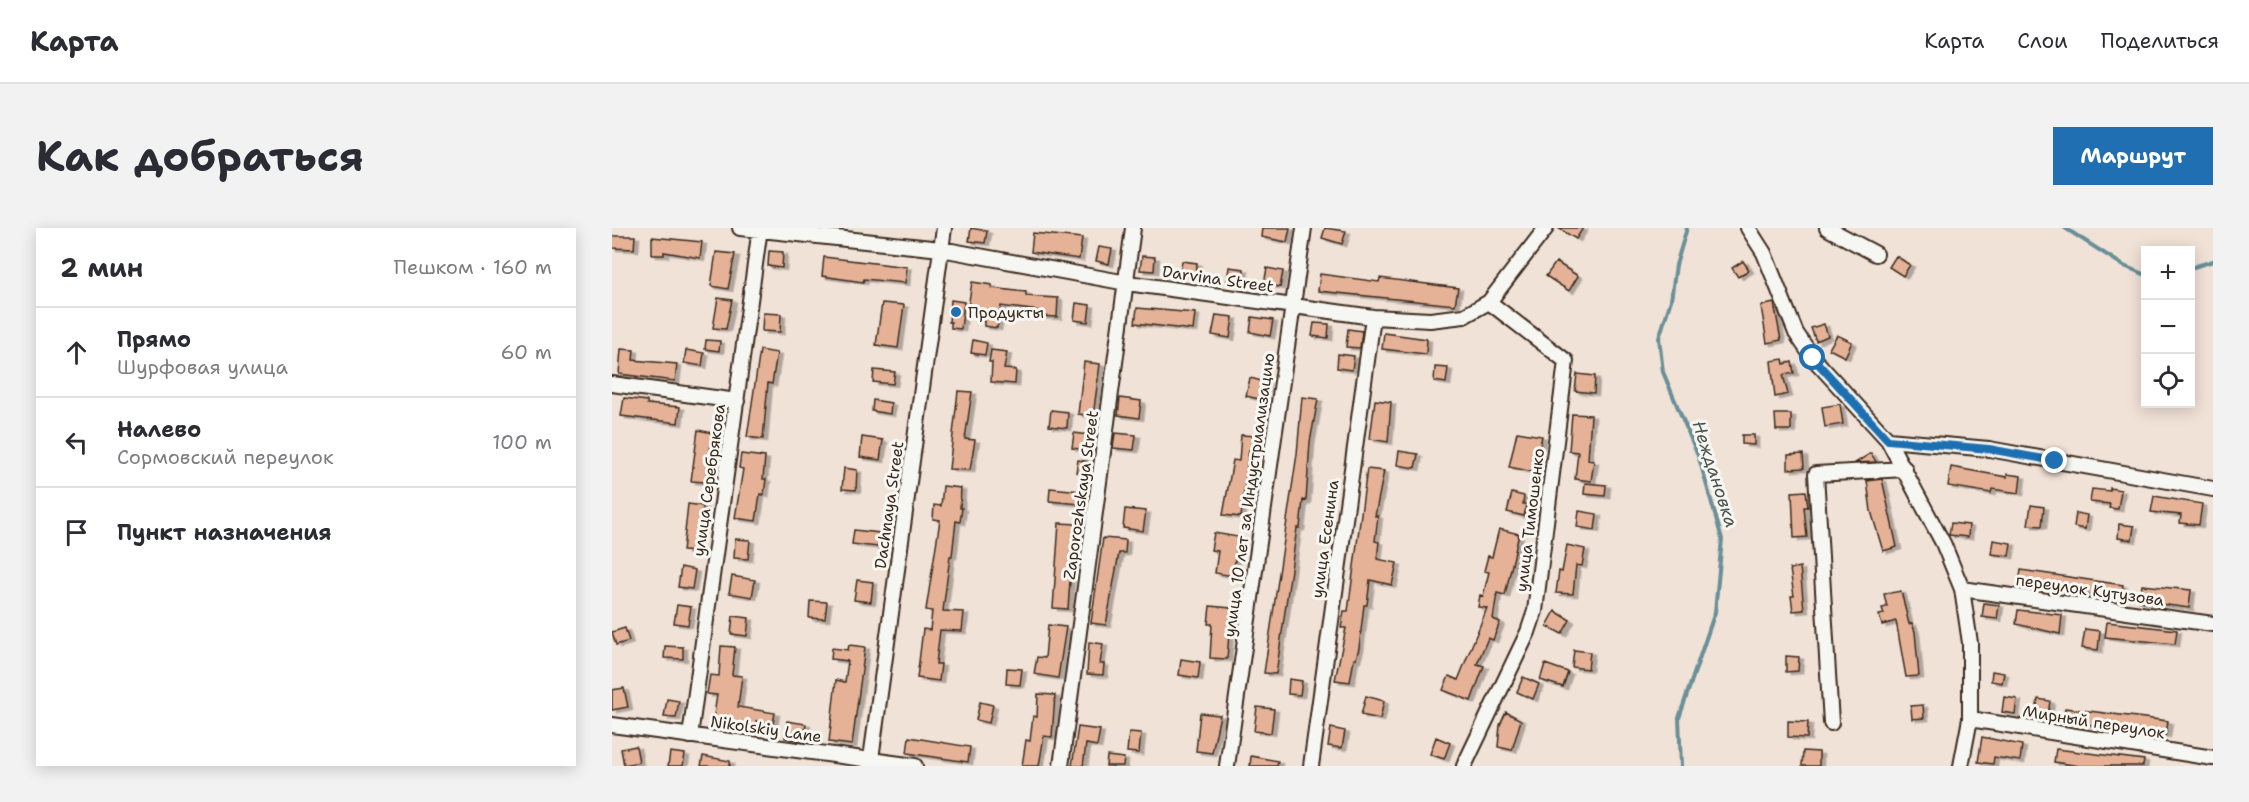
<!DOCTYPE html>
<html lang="ru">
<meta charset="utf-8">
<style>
:root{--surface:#fff;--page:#f2f2f3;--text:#2b2b33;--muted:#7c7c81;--line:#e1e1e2;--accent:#1f6fb2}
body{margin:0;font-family:"Shantell Sans",sans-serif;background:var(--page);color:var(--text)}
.controls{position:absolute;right:18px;top:18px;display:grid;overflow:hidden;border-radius:0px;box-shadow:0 3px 15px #0003}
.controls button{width:54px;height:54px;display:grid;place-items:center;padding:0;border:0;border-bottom:2px solid var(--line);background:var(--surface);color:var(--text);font:30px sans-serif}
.stop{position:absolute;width:18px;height:18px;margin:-14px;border:4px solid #1f6fb2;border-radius:50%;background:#fff}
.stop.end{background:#1f6fb2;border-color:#fff;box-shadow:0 2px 6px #0008}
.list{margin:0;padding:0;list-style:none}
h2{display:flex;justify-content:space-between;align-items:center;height:78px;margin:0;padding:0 24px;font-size:26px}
h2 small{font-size:20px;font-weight:400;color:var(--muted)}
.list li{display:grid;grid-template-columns:39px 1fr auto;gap:18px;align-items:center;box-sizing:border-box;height:90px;padding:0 24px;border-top:2px solid var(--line)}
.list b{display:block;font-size:22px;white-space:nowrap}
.list p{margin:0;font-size:20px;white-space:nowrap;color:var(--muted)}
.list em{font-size:20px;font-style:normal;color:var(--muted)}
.icon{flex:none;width:33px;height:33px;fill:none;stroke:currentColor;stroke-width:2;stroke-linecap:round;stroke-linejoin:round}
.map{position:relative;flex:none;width:1601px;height:538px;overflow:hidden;border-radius:0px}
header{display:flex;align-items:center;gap:36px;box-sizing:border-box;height:84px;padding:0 30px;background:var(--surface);border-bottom:2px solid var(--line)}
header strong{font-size:28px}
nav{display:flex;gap:33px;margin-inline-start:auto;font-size:21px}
.intro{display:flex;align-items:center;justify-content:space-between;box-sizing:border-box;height:144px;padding:0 36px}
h1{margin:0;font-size:42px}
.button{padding:15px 27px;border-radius:0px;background:var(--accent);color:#fff;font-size:21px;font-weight:700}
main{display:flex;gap:36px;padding:0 36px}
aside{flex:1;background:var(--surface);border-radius:0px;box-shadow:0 3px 15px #0003}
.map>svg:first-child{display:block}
</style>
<header>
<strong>Карта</strong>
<nav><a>Карта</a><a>Слои</a><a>Поделиться</a></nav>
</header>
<div class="intro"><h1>Как добраться</h1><a class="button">Маршрут</a></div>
<main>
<aside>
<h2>2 мин<small>Пешком · 160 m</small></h2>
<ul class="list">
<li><svg class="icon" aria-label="ahead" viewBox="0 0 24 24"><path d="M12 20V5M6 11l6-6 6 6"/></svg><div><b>Прямо</b><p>Шурфовая улица</p></div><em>60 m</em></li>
<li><svg class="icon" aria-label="left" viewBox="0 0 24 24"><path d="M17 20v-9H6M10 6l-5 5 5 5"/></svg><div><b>Налево</b><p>Сормовский переулок</p></div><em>100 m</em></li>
<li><svg class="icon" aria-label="arrive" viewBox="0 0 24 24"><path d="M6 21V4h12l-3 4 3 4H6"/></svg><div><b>Пункт назначения</b></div></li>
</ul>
</aside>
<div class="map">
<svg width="1601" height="538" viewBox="0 0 1601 538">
<defs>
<filter id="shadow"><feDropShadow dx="4.5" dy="2.5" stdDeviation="0" flood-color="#0004"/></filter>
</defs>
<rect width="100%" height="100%" fill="#f1e2d7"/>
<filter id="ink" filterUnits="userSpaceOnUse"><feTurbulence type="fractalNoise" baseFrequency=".0167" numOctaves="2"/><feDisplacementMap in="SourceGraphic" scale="12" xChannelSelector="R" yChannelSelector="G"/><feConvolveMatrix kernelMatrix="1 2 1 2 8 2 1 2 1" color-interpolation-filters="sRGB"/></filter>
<g filter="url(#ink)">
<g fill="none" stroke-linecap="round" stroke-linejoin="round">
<path stroke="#698f97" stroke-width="4" d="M1453 0 1512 38 1534 47
M1578 40 1601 33
M1069 538 1067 490 1103 384 1110 311 1087 230 1051 144 1047 110 1059 72 1064 37 1075 0"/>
</g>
<path fill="#e5b297" stroke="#3b2a1e" stroke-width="1.5" filter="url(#shadow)" d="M359 0 375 3 373 15 357 13Z
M650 0H678L675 14 649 9Z
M713 0 734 3 730 16 710 10Z
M946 0H971L964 11Z
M421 5 470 10 467 31 419 24Z
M0 8H23L22 21 0 20Z
M40 9 90 14 88 30 52 24V27H40Z
M487 19 500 21 497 36 484 33Z
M157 23 171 24 170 40 156 38Z
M104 24 123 26 116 61 99 58Z
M530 28 543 29 542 43 528 42Z
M1284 28 1298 37 1291 48 1277 39Z
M212 29 295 39 293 55 252 51 251 54 210 48Z
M570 33 585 35 584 49 568 46Z
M1131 33 1137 42 1126 49 1120 40Z
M944 34 966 48 957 63 934 48Z
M617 39 632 41 630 56 615 54Z
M655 40 671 43 668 59 652 56Z
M708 46 767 54 768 50 846 60 843 77 706 63Z
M360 54 380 57V60L414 64V68L446 70 445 89 426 88 427 83 389 78 385 100 372 98V93H368L370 83 356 80Z
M106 70 120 72 114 101 101 100Z
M339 72 352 74 349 101 339 100V94H337Z
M270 75 292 77 286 120 264 117Z
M464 75 478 77 476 94 462 92Z
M1162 75 1169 112 1155 115 1149 78Z
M525 80 583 85 581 102 523 95Z
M151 85 169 86 168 104 150 103Z
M604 87 621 89 618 110 600 107Z
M640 89 661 92 658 108 638 104Z
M702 95 717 96 716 110 700 108Z
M1212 96 1216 108 1204 113 1199 100Z
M736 101 750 103 748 120 734 119Z
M772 105 815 111 814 126 770 121Z
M1225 107 1240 114 1233 129 1217 121Z
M94 112 108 113 107 123 93 121Z
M361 112 375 115 373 127 359 125Z
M9 121 22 122 21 132 65 136 63 153 7 146Z
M74 122 92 125 90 138 72 135Z
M148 122 165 125 160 156 156 155 151 211 135 209Z
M379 122 395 124 392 141 404 142 403 156 379 154 380 134H377Z
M726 126 742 128 740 142 725 140Z
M1171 131 1172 136 1180 134 1182 145 1171 147 1176 166 1163 169 1159 133Z
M472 134 488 136 481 188 466 186Z
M823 139 836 140 834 155 822 153Z
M262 142 283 144 281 156 261 154Z
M965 146 983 148 982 165 963 163Z
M638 150 654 154 651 172 634 168Z
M346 163 360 164 353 211 363 212 358 242 337 241Z
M690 169 706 171 698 214 694 273 691 272 688 300H685L664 446 652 445 685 226Z
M12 170 35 173V176L68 179 66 195 9 188Z
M508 170 529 173 527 190 506 187Z
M261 172 279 175 278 186 260 183Z
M763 172 779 174 776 214 758 211Z
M1228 176 1231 196 1213 199 1210 179Z
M439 182 456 184 455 200 437 198Z
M960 186 979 187 976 232 982 233 979 253 963 251 966 224 957 223Z
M1163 186H1179V202H1164Z
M86 202 101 205 98 222 102 223 101 235H96L94 254 79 253Z
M905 204 930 208 922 244 897 239Z
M462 205 477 207 475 222 460 220Z
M503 205 524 207 522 222 501 220Z
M629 207 645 208 644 222H637L629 289 611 287 621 232 627 233Z
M1130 207H1142V217L1130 216Z
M250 209 271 212 268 232 248 229Z
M787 223 806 226 803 240 785 237Z
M1259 225 1264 234 1243 235Z
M129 226 153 229 151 251H154L152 267 148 266 144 293 123 290 131 241 127 240Z
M1191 226 1192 240 1176 241V227Z
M466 232 479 234 477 246 464 244Z
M1339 239 1395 249V246L1409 248 1407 265 1380 261 1379 265 1336 258Z
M232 240 245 242 244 262 230 261Z
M755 241 772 243 763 288H766L763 313 767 314 765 331 785 335 780 357 758 352 755 377H752L747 420 744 431H742L738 454 723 452 734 400H729L732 383H736Z
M1270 251 1285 319 1271 323 1259 283 1255 253Z
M973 255 994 257 993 268 972 266Z
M331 258 349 260 348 280H350L348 294 344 293 340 328H338L331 383 352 384 350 403 328 402 324 436H329L327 453 305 450 311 401 318 402 320 383 314 382 328 292 321 291 322 277 329 278Z
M438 260 469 263 468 276 437 273Z
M1498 260 1509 262 1506 281 1497 280 1498 276 1478 274 1480 261 1498 263Z
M1194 263 1196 279H1192L1195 309 1182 310 1180 264Z
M900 265 912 268 911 276H915L912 288 895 284Z
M1542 268 1590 276 1587 297 1568 295 1569 287 1539 284Z
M76 276 91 278 84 324 71 323Z
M1419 277 1432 279 1430 298 1416 297Z
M513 281 534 283 531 303 511 300Z
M967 283 985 286 983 302 965 299Z
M1464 285 1475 287 1473 301 1462 299Z
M447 295 465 296 464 310H461L456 381 441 380Z
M1339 295 1357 297 1356 309 1337 307Z
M1507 296 1522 298 1520 312 1506 310Z
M887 301 907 306 893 367 885 365 881 391 888 394 881 412 876 410 865 436 872 438 859 473 831 462 837 448 846 452 875 380 866 379 868 367 871 368 877 344 872 343 876 328 880 329Z
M242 302 268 305 266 319 240 316Z
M602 305 626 309 621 348 603 345 606 323 599 322Z
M491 310 514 312 513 325H507L494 397 479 395Z
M123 311 138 312 136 331 122 330Z
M1381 312 1399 315 1397 328 1379 326Z
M955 317 973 321 970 338 964 337 961 366 944 365 947 343 950 344Z
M69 339 83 342 80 361 66 359Z
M1188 339 1192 382 1181 383 1179 368H1182L1178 341Z
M1409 342 1511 357 1509 371 1407 356Z
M120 348 143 352 140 369 117 365Z
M245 352 261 354 259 374 242 372Z
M1530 357 1579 362 1577 380 1527 373Z
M1289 363 1297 396 1300 395 1303 404 1307 448 1294 449 1284 393 1270 397 1267 387 1272 386 1270 380 1275 379 1272 366Z
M198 373 215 374 213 391 197 390Z
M1372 375 1387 377 1385 391 1370 389Z
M65 377 79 379 76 397 62 395Z
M598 378 619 380 615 431 598 430 600 396H596Z
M1406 382 1450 387 1448 406 1404 396Z
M943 383 958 392 950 406 935 398Z
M121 388 137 390 135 408 119 406Z
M1495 394 1565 402 1563 416 1493 409Z
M436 397 454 399 446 450 422 446 425 429 433 430Z
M13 400 17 413 4 417 0 404Z
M1473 401 1488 403 1486 422 1470 420Z
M477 414 491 416 488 436H492L491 447 475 446Z
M237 417 253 419 240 517 217 514 224 452 233 454 236 433 219 431 220 420 236 422Z
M53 418 71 419V431L52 430Z
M109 418 123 419 120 447 130 448 126 479 163 485 161 496 144 493 143 502 100 500 105 467 95 466 98 447 107 448Z
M962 422 978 424 976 441 960 439Z
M1174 428 1187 429 1186 443 1174 444Z
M569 431 588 434 586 450 567 447Z
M933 436 956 444 951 459 928 452Z
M395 440 410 441 408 457 394 456Z
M1380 443 1392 445 1390 455 1379 453Z
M911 449 927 456 921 471 905 464Z
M677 451 690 453 688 467 676 466Z
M12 460 16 479 0 482V462Z
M426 466 443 467 440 509 432 508 427 538H410L414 512 418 513 421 488 425 489Z
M754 468 772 473 768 491 749 487Z
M1392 469 1405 471 1403 486 1390 484Z
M55 471 67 473 64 490 52 489Z
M1426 471 1438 473 1436 486 1424 484Z
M368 474 381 477 377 495 364 492Z
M1311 477 1312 490 1300 491 1299 478Z
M645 479 662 481 659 505 642 503Z
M1453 480 1556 493 1554 507 1451 493Z
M894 484 909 492 900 522 886 519 888 497Z
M588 485 608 487 600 525 584 523Z
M175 493 194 496 191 513 173 510Z
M1176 493 1196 494 1195 510 1176 509Z
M466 499 488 502 485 518 474 516 471 538H460Z
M719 500 733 503 730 520 716 518Z
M517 504 529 505 527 525 515 524Z
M297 509 358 519 356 534 295 525Z
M824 509 838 515 832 531 818 526Z
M1370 509 1410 517 1408 533 1382 529 1381 536 1366 534Z
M24 518 27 534 12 537 9 521Z
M1444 521 1532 532 1531 538H1468L1442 534Z
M1191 523 1207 524V538H1190Z
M58 524 73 526 71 538H56Z
M91 528 118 533V538H89Z
M495 528 512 530 511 538H494Z
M639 528 666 533 665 538H638Z"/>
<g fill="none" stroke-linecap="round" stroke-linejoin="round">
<defs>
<path id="minor" d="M128 0 329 21 515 55 761 89 818 92 852 88 877 74 934 0
M1136 0 1152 25 1184 105 1201 130 1276 212 1331 315 1350 361 1358 415V491L1349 538
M1215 0 1264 26
M0 156 125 173
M1276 212 1377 221 1601 261
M1350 361 1601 396
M1358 491 1601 530
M1219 495 1204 246 1293 241
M0 497 303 538
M78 508 148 0
M258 538 332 0
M449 538 521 0
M615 538 692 0
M699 538 761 89
M852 538 916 404 923 383 954 133 877 74"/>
</defs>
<use href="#minor" stroke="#3b2a1e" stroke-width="18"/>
<use href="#minor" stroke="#f6f6f2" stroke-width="14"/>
</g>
</g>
<g fill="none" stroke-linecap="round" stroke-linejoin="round" filter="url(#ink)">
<path stroke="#1f6fb2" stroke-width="8" d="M1201 130 1276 212 1377 221 1443 233"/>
</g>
<circle fill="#1f6fb2" stroke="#f6f6f2" stroke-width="2" cx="344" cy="84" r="6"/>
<g text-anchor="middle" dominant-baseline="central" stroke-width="6" stroke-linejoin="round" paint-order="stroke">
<g font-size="16" fill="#3b2a1e" stroke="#f6f6f2">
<text transform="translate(606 51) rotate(8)">Darvina Street</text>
<text transform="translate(97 252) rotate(-82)">улица Серебрякова</text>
<text transform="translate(469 267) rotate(-82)">Zaporozhskaya Street</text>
<text transform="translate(637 267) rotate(-82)">улица 10 лет за Индустриализацию</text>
<text transform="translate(277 277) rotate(-82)">Dachnaya Street</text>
<text transform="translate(918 292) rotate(-83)">улица Тимошенко</text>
<text transform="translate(713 311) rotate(-82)">улица Есенина</text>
<text transform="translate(1478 362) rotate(8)">переулок Кутузова</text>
<text transform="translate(1482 494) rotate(9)">Мирный переулок</text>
<text transform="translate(154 501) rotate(8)">Nikolskiy Lane</text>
</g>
<g font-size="16" fill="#3b2a1e" stroke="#f6f6f2" text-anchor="start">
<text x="356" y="84">Продукты</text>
</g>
<g font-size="18" font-style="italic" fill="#4e5450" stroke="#f6f6f2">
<text transform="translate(1103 246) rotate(72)">Неждановка</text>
</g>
</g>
</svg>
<div class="controls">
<button>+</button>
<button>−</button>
<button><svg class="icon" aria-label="locate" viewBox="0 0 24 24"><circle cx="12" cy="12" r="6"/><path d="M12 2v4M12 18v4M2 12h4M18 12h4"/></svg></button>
</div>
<div class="stop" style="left:1201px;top:130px"></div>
<div class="stop end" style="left:1443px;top:233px"></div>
</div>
</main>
